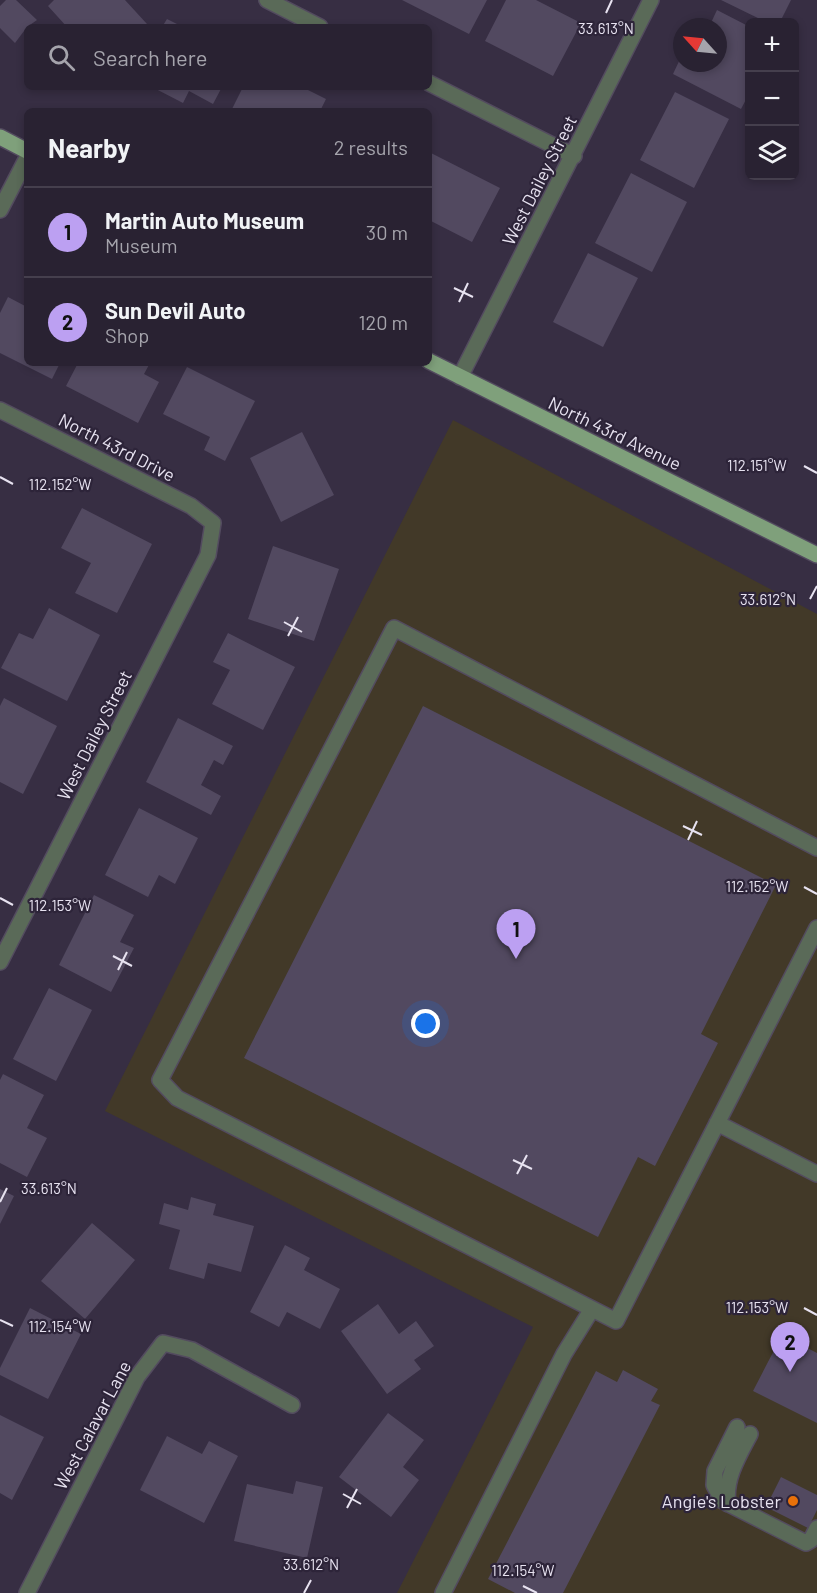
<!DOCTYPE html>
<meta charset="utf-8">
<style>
:root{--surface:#292232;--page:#352f3e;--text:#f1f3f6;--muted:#a5a4ac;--line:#453f4d;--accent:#bca0f2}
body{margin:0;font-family:Barlow,sans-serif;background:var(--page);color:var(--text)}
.controls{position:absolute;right:18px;top:18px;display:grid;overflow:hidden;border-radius:9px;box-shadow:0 3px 9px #0003}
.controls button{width:54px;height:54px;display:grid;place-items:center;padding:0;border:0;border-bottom:2px solid var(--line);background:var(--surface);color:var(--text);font:30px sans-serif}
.compass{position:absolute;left:673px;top:18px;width:54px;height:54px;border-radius:50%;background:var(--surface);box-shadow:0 3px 9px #0003;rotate:297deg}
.you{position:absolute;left:426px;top:1024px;width:21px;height:21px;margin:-15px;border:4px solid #fff;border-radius:50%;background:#1a73e8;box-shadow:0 0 0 9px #1a73e833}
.badge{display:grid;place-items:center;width:39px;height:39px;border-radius:50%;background:var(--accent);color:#111;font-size:20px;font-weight:700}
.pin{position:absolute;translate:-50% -50px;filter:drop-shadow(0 2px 3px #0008)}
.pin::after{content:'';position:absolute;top:32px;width:21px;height:18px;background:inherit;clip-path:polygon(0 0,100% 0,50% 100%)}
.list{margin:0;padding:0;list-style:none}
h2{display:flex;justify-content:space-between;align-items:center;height:78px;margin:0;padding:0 24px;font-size:26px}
h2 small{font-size:20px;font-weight:400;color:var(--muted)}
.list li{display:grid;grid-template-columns:39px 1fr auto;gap:18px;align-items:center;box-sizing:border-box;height:90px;padding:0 24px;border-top:2px solid var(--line)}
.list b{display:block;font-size:22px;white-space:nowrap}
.list p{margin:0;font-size:20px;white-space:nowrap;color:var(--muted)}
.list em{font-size:20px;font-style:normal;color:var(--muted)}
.icon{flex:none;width:33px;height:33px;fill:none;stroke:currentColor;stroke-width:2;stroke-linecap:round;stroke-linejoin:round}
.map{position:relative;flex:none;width:817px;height:1593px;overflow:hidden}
.search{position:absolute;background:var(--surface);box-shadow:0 3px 9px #0003;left:24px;top:24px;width:408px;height:66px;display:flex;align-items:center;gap:15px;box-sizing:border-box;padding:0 21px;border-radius:9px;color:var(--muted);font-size:22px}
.panel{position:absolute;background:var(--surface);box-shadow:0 3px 9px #0003;left:24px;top:108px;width:408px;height:258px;border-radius:9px}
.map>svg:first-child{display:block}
</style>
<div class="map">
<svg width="817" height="1593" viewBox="0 0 817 1593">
<rect width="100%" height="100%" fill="#372e43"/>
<path fill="#423928" d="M453 420 817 614V1593H397L533 1327 105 1111Z"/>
<path fill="#524960" d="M6 0H16L37 20 27 27 15 43 0 28V6Z
M54 0H125L147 24 144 27H67L48 6Z
M402 0H487L469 34Z
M506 0H536L581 23 553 76 485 41Z
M721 0H791L780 22H766Z
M717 10 750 27V59L746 65 750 67V92L741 109 673 74 682 55V63H718V27H709Z
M167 19 183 27H162Z
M152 87H222L213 104 189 91 183 103Z
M243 87H302L326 99 320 111H231Z
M675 92 729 119 694 188 640 160Z
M429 152 500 188 472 242 429 220Z
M631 173 687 202 652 272 595 243Z
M588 253 638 278 603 347 553 322Z
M8 297 27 307V363H60L52 379 0 353V313Z
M78 363H150L144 374 159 382 138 423 66 386Z
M187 367 255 401 225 461 204 450 210 437 163 414Z
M302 432 334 495 281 522 250 458Z
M82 508 152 544 117 613 75 593 91 563 61 548Z
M273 546 339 569 314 641 248 619Z
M49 608 100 635 67 701 1 668 19 633 33 639Z
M228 633 295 667 263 730 212 704 230 670 213 662Z
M4 698 57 726 23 794 0 782V706Z
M423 706 776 885 701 1034 718 1043 655 1166 638 1157 598 1237 244 1058Z
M178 718 233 746 223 765 214 760 201 785 221 796 211 815 146 782Z
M139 808 198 838 175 884 159 875 148 897 105 875Z
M94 895 134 915 120 942 134 948 111 992 59 965Z
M49 988 92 1010 56 1081 13 1059Z
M3 1074 44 1095 27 1128 47 1138 27 1177 0 1163V1080Z
M0 1189 14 1196 0 1224Z
M191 1197 216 1204 213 1215 254 1226 241 1272 208 1263 204 1279 169 1269 180 1230 159 1224 164 1203 188 1210Z
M92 1223 135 1260 85 1319 41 1281Z
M285 1245 310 1258 304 1270 340 1289 320 1329 287 1312 279 1327 250 1312Z
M378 1304 399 1334 416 1321 434 1346 414 1360 421 1369 387 1394 341 1331Z
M30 1308 81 1334 48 1399 0 1375V1368Z
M782 1335 817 1353V1423L753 1391Z
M623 1370 658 1389 651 1401 660 1405 563 1593H515L488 1579 596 1371 617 1382Z
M388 1413 424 1440 403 1467 419 1480 391 1517 339 1477Z
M0 1415 44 1437 12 1500 0 1493Z
M167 1436 202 1454 209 1441 238 1456 204 1523 140 1490Z
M781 1477 817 1495V1510L808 1528 766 1507Z
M296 1481 323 1487 307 1558 234 1541 247 1484 293 1494Z"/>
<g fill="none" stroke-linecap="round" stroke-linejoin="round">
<defs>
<path id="minor" d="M267 0 320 27
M429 83 574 156
M0 210 27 158
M460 377 651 0
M0 410 191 506 213 523 208 555 0 962
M817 848 394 628 160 1080 177 1098 616 1321 817 928
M717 1123 817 1174
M737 1427 715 1471 714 1485 723 1501 806 1543 811 1540 817 1528
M728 1504C724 1479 739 1455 750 1434
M27 1593 137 1377 163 1343 192 1350 292 1405
M443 1593 564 1354 592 1309"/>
<path id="major" d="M0 137 27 151
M429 361 817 555"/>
</defs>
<use href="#minor" stroke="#534b5f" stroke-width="18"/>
<use href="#major" stroke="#534b5f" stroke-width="18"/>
<use href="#minor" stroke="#5a6a58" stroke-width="15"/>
<use href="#major" stroke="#7fa07b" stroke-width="15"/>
</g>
<path fill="none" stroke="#e7e2f0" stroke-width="2" d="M606 13 612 0M454 288 473 297M459 302 468 283M804 466 817 473M0 477 13 484M810 599 817 586M284 622 302 632M288 636 298 617M683 826 702 835M688 840 697 821M804 887 817 894M0 898 13 905M113 956 132 966M118 970 127 952M513 1160 532 1169M517 1174 527 1155M0 1202 7 1188M804 1308 817 1315M0 1320 13 1326M343 1494 361 1504M347 1508 357 1489M523 1586 537 1593M304 1593 311 1580"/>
<circle fill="#e8710a" stroke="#2d2439" stroke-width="2" cx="793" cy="1501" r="6"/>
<g text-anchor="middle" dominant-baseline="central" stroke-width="4.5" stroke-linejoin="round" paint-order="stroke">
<g font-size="18" fill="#e7e2f0" stroke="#2d2439">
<text transform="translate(539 180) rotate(-63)">West Dailey Street</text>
<text transform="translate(615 433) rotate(26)">North 43rd Avenue</text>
<text transform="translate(117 447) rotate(27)">North 43rd Drive</text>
<text transform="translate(94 735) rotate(-63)">West Dailey Street</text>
<text transform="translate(92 1425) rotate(-62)">West Calavar Lane</text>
</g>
<g font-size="18" fill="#e7e2f0" stroke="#2d2439" text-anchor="end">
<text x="781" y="1501">Angie's Lobster</text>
</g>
</g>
<g font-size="15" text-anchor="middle" fill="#e7e2f0" stroke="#2d2439" stroke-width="4.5" stroke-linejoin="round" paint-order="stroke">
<text x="606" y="34">33.613°N</text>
<text x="757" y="471">112.151°W</text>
<text x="60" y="490">112.152°W</text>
<text x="768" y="605">33.612°N</text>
<text x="757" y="892">112.152°W</text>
<text x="60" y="911">112.153°W</text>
<text x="49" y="1194">33.613°N</text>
<text x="757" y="1313">112.153°W</text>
<text x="60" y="1332">112.154°W</text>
<text x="311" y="1570">33.612°N</text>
<text x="523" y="1576">112.154°W</text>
</g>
</svg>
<div class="controls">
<button>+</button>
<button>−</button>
<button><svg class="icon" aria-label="layers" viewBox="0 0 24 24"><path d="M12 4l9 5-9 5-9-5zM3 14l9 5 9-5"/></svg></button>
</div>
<svg class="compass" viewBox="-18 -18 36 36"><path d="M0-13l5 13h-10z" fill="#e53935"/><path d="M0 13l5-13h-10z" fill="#a5a4ac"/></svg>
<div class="you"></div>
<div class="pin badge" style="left:516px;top:959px">1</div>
<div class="pin badge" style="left:790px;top:1372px">2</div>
<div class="search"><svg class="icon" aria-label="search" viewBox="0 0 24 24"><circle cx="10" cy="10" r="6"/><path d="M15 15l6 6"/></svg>Search here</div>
<section class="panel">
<h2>Nearby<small>2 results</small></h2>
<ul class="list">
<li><span class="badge">1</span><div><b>Martin Auto Museum</b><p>Museum</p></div><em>30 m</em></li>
<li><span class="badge">2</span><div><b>Sun Devil Auto</b><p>Shop</p></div><em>120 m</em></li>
</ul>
</section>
</div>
